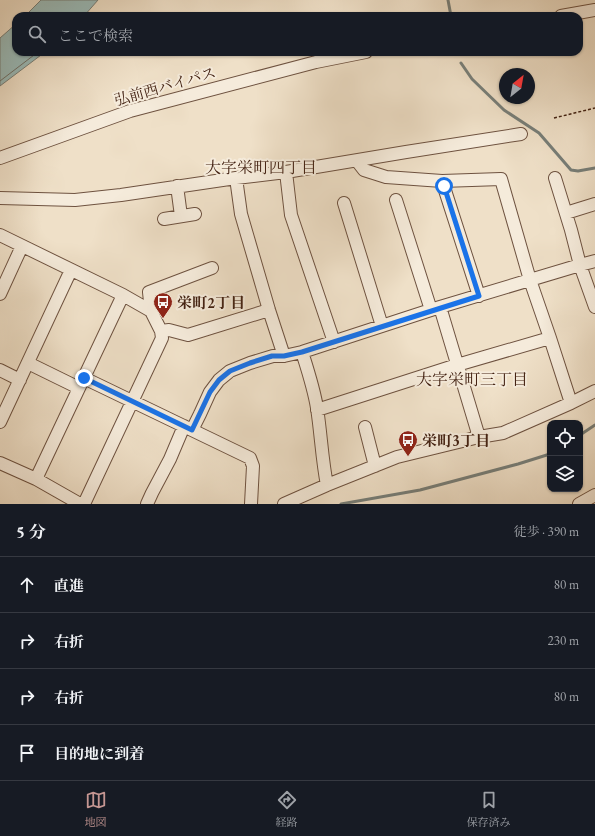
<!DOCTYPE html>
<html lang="ja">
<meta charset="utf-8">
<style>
:root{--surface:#171b24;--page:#20242c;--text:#f1f3f6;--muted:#9ea1a6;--line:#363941;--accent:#c59692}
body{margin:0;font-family:"EB Garamond","Noto Serif JP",serif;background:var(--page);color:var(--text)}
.controls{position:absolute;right:12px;bottom:12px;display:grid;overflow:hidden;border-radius:8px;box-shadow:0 1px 3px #0004}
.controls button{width:36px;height:36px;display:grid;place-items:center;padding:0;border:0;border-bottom:1px solid var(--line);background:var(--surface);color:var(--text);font:20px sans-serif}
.compass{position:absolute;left:499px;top:68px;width:36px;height:36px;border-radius:50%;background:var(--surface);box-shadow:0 1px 3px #0004;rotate:31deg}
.stop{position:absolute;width:12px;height:12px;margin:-9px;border:3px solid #1a73e8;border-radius:50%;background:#fff}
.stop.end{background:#1a73e8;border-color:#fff;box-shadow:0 1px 4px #0008}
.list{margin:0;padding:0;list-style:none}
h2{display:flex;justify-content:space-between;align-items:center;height:52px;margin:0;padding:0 16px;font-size:17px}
h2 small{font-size:13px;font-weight:400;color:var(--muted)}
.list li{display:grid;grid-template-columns:26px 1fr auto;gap:12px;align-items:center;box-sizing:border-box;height:56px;padding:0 16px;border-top:1px solid var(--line)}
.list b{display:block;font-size:15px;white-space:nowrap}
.list em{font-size:13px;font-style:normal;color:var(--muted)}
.icon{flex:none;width:22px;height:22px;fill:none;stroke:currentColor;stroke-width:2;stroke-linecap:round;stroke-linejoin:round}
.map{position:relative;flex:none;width:595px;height:504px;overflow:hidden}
.search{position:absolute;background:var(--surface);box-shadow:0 1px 3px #0004;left:12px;right:12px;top:12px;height:44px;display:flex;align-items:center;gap:10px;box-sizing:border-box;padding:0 14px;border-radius:12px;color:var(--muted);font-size:15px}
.sheet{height:276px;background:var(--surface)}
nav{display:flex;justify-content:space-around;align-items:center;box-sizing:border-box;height:56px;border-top:1px solid var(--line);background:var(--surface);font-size:11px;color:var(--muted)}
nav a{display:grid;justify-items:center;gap:2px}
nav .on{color:var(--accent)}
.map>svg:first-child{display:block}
</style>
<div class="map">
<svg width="595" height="504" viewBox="0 0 595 504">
<rect width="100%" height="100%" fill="#efe0c8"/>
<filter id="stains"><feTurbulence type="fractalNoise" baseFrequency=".005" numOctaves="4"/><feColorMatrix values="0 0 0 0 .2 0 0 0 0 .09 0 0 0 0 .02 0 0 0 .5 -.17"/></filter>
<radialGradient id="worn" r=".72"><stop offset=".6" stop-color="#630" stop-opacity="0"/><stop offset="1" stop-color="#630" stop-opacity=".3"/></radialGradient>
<path fill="#9abcbb" stroke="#777e78" d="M41 0H98L84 16H25Z
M16 24V52H45L0 86V38Z"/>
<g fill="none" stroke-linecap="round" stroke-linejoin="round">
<path stroke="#6e6f67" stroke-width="1" d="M0 81 38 52"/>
<path stroke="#777e78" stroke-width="3" d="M448 0 451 16
M461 63 472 79 504 110 539 133 571 170 578 171 595 168
M580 435 595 425
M341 504 420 490 518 464 550 454"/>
<defs>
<path id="minor" d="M561 16 595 10
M0 158 130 111 316 62 366 52
M357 161 364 170 386 177 442 181 501 179 530 280 550 338 571 403
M286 172 291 215 334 342
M236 178 241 214 269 310 284 356
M555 178 571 230 580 265 595 307
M442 181 479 296
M177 186 181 216
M0 198 75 200 121 195 236 178 286 172 406 152 521 134
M396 200 431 310
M344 203 382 326
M566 213 595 204
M164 219 195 214
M0 235 123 295 151 311 161 331 162 338 84 504
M0 294 22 246
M440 307 479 437
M151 311 149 292 212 268
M161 331 169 330 188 335 269 310
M302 352C308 371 314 389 317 408 321 434 322 460 327 485
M28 363 79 388
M0 370 20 380
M84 378 250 458 253 466 251 504
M317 410 457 365 550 338
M0 422 71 270
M365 427 375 466
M192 430 200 414 210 392 219 380 230 371 250 363 273 356H284L302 352 440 307 580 265 595 261
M0 463 36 479 80 504
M36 479 123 295
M147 504 152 493 170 459 184 426
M284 504 327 485 397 457 479 437 503 433 571 403 595 391
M579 504 595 495"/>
</defs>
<use href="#minor" stroke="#6e5240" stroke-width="14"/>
<path stroke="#432213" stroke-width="1.5" stroke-dasharray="3 2" stroke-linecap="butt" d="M554 118 595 108"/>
<use href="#minor" stroke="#f5ebdb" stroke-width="12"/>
</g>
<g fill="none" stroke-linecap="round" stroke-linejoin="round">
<path stroke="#1a73e8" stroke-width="5" d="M84 378 192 430 210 392 219 380 230 371 250 363 272 356H284L302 352 479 296 444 186"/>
</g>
<defs>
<symbol id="bus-pin" viewBox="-11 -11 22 30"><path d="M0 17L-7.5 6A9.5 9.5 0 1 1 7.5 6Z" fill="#8f2418" stroke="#f5ebdb"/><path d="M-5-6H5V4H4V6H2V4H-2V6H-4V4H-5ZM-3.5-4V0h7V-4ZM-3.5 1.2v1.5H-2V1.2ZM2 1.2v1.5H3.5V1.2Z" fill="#fff"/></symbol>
</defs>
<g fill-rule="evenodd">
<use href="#bus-pin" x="152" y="291" width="22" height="30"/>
<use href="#bus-pin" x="397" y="429" width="22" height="30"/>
</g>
<g text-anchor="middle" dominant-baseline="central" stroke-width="4" stroke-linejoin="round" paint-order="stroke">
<g font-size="15" fill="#432213" stroke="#f5ebdb">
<text transform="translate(165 86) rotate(-16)">弘前西バイパス</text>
</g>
<g font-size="15" font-weight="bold" fill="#432213" stroke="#f5ebdb" text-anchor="start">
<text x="177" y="302">栄町2丁目</text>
<text x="422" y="440">栄町3丁目</text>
</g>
<g font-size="16" fill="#432213" stroke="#f5ebdb">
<text x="261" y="167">大字栄町四丁目</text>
<text x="472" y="379">大字栄町三丁目</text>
</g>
</g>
<rect width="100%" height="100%" filter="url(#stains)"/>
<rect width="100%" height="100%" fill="url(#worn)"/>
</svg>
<div class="controls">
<button><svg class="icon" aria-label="locate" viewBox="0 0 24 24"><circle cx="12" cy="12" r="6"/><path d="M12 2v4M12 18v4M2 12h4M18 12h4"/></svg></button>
<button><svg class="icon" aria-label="layers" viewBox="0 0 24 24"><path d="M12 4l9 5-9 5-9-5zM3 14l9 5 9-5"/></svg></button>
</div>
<svg class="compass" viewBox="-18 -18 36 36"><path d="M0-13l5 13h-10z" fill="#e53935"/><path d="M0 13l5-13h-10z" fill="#9ea1a6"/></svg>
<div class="stop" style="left:444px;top:186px"></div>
<div class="stop end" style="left:84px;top:378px"></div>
<div class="search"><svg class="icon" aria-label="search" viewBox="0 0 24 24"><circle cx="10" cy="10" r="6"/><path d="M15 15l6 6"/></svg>ここで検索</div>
</div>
<section class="sheet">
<h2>5 分<small>徒歩 · 390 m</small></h2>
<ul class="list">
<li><svg class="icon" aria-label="ahead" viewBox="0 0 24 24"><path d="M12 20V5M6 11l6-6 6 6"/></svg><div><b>直進</b></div><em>80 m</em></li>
<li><svg class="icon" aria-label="right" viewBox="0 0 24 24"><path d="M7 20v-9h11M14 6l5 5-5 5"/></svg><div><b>右折</b></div><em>230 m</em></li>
<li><svg class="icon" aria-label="right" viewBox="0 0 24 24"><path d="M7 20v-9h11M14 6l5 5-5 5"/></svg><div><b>右折</b></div><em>80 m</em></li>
<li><svg class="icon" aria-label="arrive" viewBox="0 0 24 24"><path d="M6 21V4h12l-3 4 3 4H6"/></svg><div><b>目的地に到着</b></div></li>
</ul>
</section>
<nav>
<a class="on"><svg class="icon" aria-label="map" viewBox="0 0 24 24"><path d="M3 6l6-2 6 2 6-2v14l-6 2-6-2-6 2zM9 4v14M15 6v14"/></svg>地図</a>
<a><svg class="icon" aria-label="directions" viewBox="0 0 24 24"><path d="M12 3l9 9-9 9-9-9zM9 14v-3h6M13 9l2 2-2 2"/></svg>経路</a>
<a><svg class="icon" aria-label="saved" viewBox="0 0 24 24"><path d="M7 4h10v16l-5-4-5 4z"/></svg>保存済み</a>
</nav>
